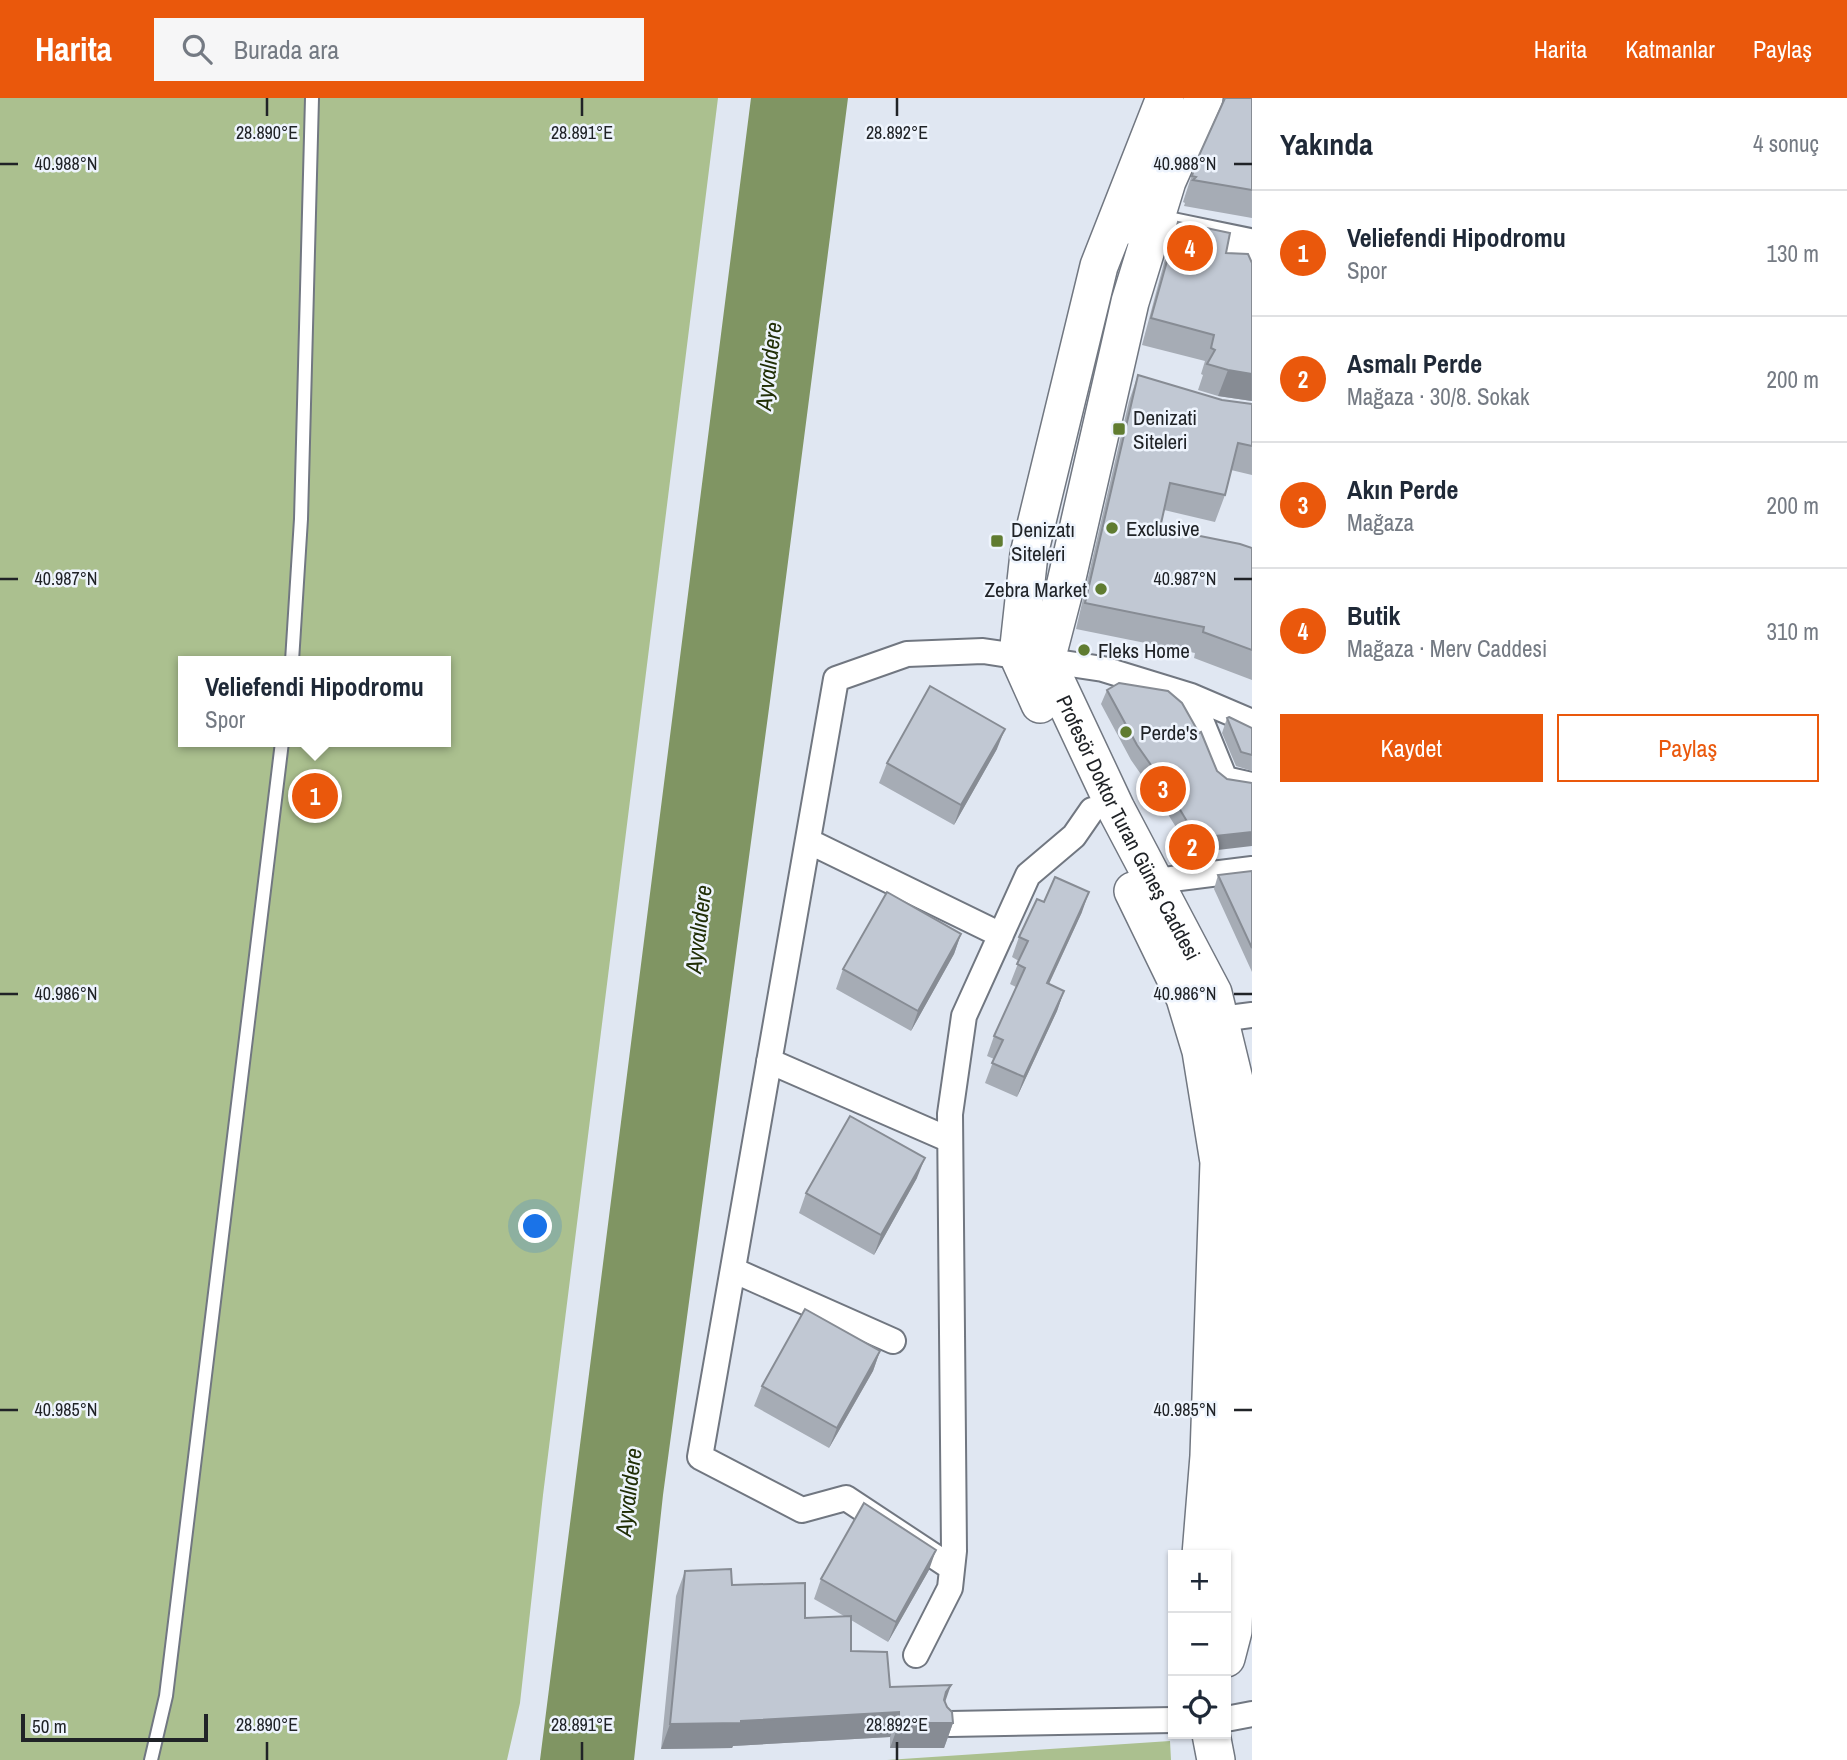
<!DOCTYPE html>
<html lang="tr">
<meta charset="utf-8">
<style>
:root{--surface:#fff;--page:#f6f6f7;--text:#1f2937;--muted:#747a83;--line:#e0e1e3;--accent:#ea580c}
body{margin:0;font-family:"Archivo Narrow",sans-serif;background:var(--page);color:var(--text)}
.controls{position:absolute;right:21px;bottom:21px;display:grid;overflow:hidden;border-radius:0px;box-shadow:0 2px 5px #0004}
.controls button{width:63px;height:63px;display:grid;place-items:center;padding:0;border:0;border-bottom:2px solid var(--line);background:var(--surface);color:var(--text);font:35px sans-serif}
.scale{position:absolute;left:21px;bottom:18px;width:187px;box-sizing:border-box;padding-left:7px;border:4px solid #202327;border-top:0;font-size:19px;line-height:24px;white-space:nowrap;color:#202327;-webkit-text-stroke:5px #eef4fd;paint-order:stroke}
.you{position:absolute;left:536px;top:1129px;width:24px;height:24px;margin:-18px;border:5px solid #fff;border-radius:50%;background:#1a73e8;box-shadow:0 0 0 10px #1a73e833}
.badge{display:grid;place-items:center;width:46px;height:46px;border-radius:50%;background:var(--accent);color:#fff;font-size:23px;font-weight:700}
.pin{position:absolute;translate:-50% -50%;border:4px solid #fff;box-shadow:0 2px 7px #0006}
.popup{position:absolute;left:178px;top:558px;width:273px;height:91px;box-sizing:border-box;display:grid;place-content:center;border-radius:0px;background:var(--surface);filter:drop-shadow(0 2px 5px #0005);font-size:23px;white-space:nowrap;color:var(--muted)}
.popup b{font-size:26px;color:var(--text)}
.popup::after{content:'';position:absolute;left:50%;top:100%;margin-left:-14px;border:14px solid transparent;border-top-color:var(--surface)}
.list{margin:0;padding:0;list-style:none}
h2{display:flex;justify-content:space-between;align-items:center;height:91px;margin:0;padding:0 28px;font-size:30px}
h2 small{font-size:23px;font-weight:400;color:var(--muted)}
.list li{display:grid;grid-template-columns:46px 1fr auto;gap:21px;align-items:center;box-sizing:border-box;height:126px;padding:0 28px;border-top:2px solid var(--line)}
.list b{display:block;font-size:26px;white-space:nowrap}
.list p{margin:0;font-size:23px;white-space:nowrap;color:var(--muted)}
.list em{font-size:23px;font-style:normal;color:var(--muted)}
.actions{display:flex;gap:14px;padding:21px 28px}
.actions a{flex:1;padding:16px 0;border:2px solid var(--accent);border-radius:0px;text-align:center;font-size:24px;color:var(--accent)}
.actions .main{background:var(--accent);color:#fff}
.icon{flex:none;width:38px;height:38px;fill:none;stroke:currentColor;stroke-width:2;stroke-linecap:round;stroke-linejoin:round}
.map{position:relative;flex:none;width:1252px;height:1662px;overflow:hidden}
header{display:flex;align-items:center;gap:42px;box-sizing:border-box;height:98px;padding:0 35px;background:var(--accent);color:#fff}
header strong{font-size:33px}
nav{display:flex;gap:38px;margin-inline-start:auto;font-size:24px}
.search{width:490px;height:63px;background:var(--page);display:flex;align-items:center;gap:18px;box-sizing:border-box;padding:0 24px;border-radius:0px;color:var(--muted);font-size:26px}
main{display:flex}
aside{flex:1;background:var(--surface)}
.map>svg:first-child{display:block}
</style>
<header>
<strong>Harita</strong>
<div class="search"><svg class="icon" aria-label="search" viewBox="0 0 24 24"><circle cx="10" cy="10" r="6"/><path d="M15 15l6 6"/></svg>Burada ara</div>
<nav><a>Harita</a><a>Katmanlar</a><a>Paylaş</a></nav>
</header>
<main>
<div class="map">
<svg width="1252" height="1662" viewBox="0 0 1252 1662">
<rect width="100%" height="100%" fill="#e0e7f2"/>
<path fill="#abc08f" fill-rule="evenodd" d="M0 0H718L543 1397 520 1605 507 1662H0ZM184 563H446V644H184Z
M1170 1643 1171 1662H887Z"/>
<path fill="#809563" d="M751 0H848L770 603 663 1397 634 1662H540Z"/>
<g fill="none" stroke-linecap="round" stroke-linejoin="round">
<defs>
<path id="lane" d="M292 563 301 421 312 0
M151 1662 166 1598 282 644"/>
<path id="street" d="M1191 598 1225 681 1252 687
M808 743 1001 837
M1156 783 1252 771
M1221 921 1252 917
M769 963 950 1042
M733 1172 893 1243
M952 1470 846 1400 802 1412 700 1359 836 581 907 556 983 553 1103 571 1191 598 1252 624
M916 1557 950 1490 954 1453 950 1016 964 918 1028 777 1074 738 1092 712
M1226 1621 1252 1616
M950 1626 1173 1622"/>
<path id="secondary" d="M1127 129 1155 128 1252 148"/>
<g id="primary">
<path id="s1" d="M1204 0 1167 83 1130 204 1064 493 1046 562 1116 711 1213 895 1245 1027 1243 1236 1233 1533 1226 1560"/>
<path d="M1040 606 1018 557 1029 456 1099 168 1165 0"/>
<path d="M1133 793 1185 900 1201 953 1219 1064 1209 1358 1201 1457"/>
<path d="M1211 1636 1216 1662"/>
</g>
</defs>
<use href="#lane" stroke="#717781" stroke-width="16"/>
<use href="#street" stroke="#717781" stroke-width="28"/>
<use href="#secondary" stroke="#717781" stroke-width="37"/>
<use href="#primary" stroke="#717781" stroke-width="40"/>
<use href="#lane" stroke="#fff" stroke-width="12"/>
<use href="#street" stroke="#fff" stroke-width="24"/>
<use href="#secondary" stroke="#fff" stroke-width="33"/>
<use href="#primary" stroke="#fff" stroke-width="37"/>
</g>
<path fill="#a6acb5" d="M1252 0V120L1184 108 1185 105 1183 104 1196 64Z
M1178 124 1226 155 1252 303 1218 298 1198 292 1203 277 1201 276 1205 263 1142 247 1168 150Z
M1138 277 1222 302 1252 306V377L1231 372 1225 397 1215 424 1164 412 1160 430 1252 450V582L1194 560 1195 555 1076 531 1129 303Z
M1107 592 1227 681 1192 755 1161 705 1131 662 1101 606Z
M1227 620 1252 630V673L1236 668 1222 635Z
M997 651 954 727 879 685 887 665Z
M1252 773V874L1214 791 1218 777Z
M1082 814 1049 886 1064 893 1057 913 1017 999 985 985 994 961 987 958 994 938 1016 889 1010 886 1019 863 1012 859 1019 839Z
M961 836 954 856 911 933 836 891 843 871Z
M917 1080 874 1157 799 1115 806 1095Z
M880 1253 873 1273 829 1350 754 1308 762 1288Z
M929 1472 888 1544 851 1522V1553L890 1589 945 1604 953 1625 944 1650H890V1639L733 1648 732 1650 661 1651 676 1498 685 1473 732 1487 805 1520 844 1518 814 1501 821 1481Z"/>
<path fill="#878c94" d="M1228 272 1252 276V303L1218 298Z
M1005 631 997 651 954 727 961 707Z
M1252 734V748L1192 755 1197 740Z
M1089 794 1082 814 1040 905 1047 885Z
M961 836 954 856 911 933 918 913Z
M1064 893 1057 913 1017 999 1024 979Z
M925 1060 917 1080 874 1157 881 1137Z
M880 1253 873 1273 829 1350 837 1330Z
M936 1452 929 1472 888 1544 896 1524Z
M951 1587 942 1613 946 1594Z
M899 1614 890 1639 733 1648 732 1650 661 1651 670 1626Z
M899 1625H953L944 1650H890Z"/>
<path fill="#c1c8d3" stroke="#878c94" stroke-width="2" d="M1225 0H1252V92L1193 82 1196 79 1192 78 1196 64Z
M1178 124 1230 135 1226 155 1248 156 1252 165V276L1228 272 1207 266 1215 252 1211 250 1214 237 1151 220Z
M1138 277 1222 302 1252 306V348L1238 345 1225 397 1170 385 1160 430 1240 446 1252 450V552L1203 534 1204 529 1085 505Z
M1119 585 1168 593 1182 605 1199 635 1201 634 1217 673 1227 681 1252 685V734L1197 740 1167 690 1137 647 1107 592Z
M930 588 1005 631 961 707 887 665Z
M1229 619 1252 630V657L1241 654 1227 620Z
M1252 773V850L1218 777Z
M1055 779 1089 794 1047 885 1064 893 1024 979 992 965 1003 942 994 938 1025 870 1017 866 1028 843 1019 839 1037 801 1044 804Z
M887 794 961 836 918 913 843 871Z
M850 1018 925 1060 881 1137 806 1095Z
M805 1211 880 1253 837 1330 762 1288Z
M864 1405 936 1452 896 1524 821 1481Z
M731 1471 732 1487 805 1485V1520L851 1518V1553L887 1554 890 1589 951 1587 946 1594 944 1602 947 1609 952 1614 953 1625H899V1614L741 1623V1625L670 1626 685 1473Z"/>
<path fill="none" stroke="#202327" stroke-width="2.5" d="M267 0V18M582 0V18M897 0V18M0 66H18M1234 66H1252M0 481H18M1234 481H1252M0 896H18M1234 896H1252M0 1312H18M1234 1312H1252M267 1644V1662M582 1644V1662M897 1644V1662"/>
<g fill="#607c31" stroke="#eef4fd" stroke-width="2.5">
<rect x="1112" y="324" width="14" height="14" rx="3.5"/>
<circle cx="1112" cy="430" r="7"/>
<rect x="990" y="436" width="14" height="14" rx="3.5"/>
<circle cx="1101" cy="491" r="7"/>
<circle cx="1084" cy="552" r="7"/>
<circle cx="1126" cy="634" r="7"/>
</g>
<g text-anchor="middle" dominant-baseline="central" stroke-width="5" stroke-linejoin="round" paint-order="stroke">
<g font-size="21" fill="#202327" stroke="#eef4fd" text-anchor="start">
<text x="1133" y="319">Denizati<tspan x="1133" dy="24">Siteleri</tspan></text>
<text x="1126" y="430">Exclusive</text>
<text x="1011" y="431">Denizatı<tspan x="1011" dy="24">Siteleri</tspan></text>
<text x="1087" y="491" text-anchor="end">Zebra Market</text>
<text x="1098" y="552">Fleks Home</text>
<text x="1140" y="634">Perde's</text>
</g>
<g font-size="21" fill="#202327" stroke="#eef4fd">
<text stroke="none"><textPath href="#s1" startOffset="772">Profesör Doktor Turan Güneş Caddesi</textPath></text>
</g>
<g font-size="23" font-style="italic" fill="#212f07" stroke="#eef4fd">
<text transform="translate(768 268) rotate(-83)">Ayvalıdere</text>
<text transform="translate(698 831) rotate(-83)">Ayvalıdere</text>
<text transform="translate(628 1394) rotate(-83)">Ayvalıdere</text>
</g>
</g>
<g font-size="18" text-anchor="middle" fill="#202327" stroke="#eef4fd" stroke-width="5" stroke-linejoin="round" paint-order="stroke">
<text x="267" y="41">28.890°E</text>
<text x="582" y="41">28.891°E</text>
<text x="897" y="41">28.892°E</text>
<text x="66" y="72">40.988°N</text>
<text x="1185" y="72">40.988°N</text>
<text x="66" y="487">40.987°N</text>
<text x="1185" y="487">40.987°N</text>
<text x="66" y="902">40.986°N</text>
<text x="1185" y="902">40.986°N</text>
<text x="66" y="1318">40.985°N</text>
<text x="1185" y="1318">40.985°N</text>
<text x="267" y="1633">28.890°E</text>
<text x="582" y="1633">28.891°E</text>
<text x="897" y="1633">28.892°E</text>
</g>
</svg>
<div class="controls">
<button>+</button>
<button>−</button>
<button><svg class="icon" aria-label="locate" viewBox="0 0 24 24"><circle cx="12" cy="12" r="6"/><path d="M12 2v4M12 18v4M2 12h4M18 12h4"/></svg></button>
</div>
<div class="scale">50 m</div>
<div class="you"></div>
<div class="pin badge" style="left:315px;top:698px">1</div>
<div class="popup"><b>Veliefendi Hipodromu</b>Spor</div>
<div class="pin badge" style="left:1192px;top:749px">2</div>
<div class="pin badge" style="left:1163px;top:691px">3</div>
<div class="pin badge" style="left:1190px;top:150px">4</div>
</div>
<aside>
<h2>Yakında<small>4 sonuç</small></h2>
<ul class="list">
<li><span class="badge">1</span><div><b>Veliefendi Hipodromu</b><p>Spor</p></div><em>130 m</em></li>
<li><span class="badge">2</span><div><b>Asmalı Perde</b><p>Mağaza · 30/8. Sokak</p></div><em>200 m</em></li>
<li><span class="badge">3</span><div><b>Akın Perde</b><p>Mağaza</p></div><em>200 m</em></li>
<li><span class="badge">4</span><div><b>Butik</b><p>Mağaza · Merv Caddesi</p></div><em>310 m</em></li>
</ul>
<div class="actions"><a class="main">Kaydet</a><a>Paylaş</a></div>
</aside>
</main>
